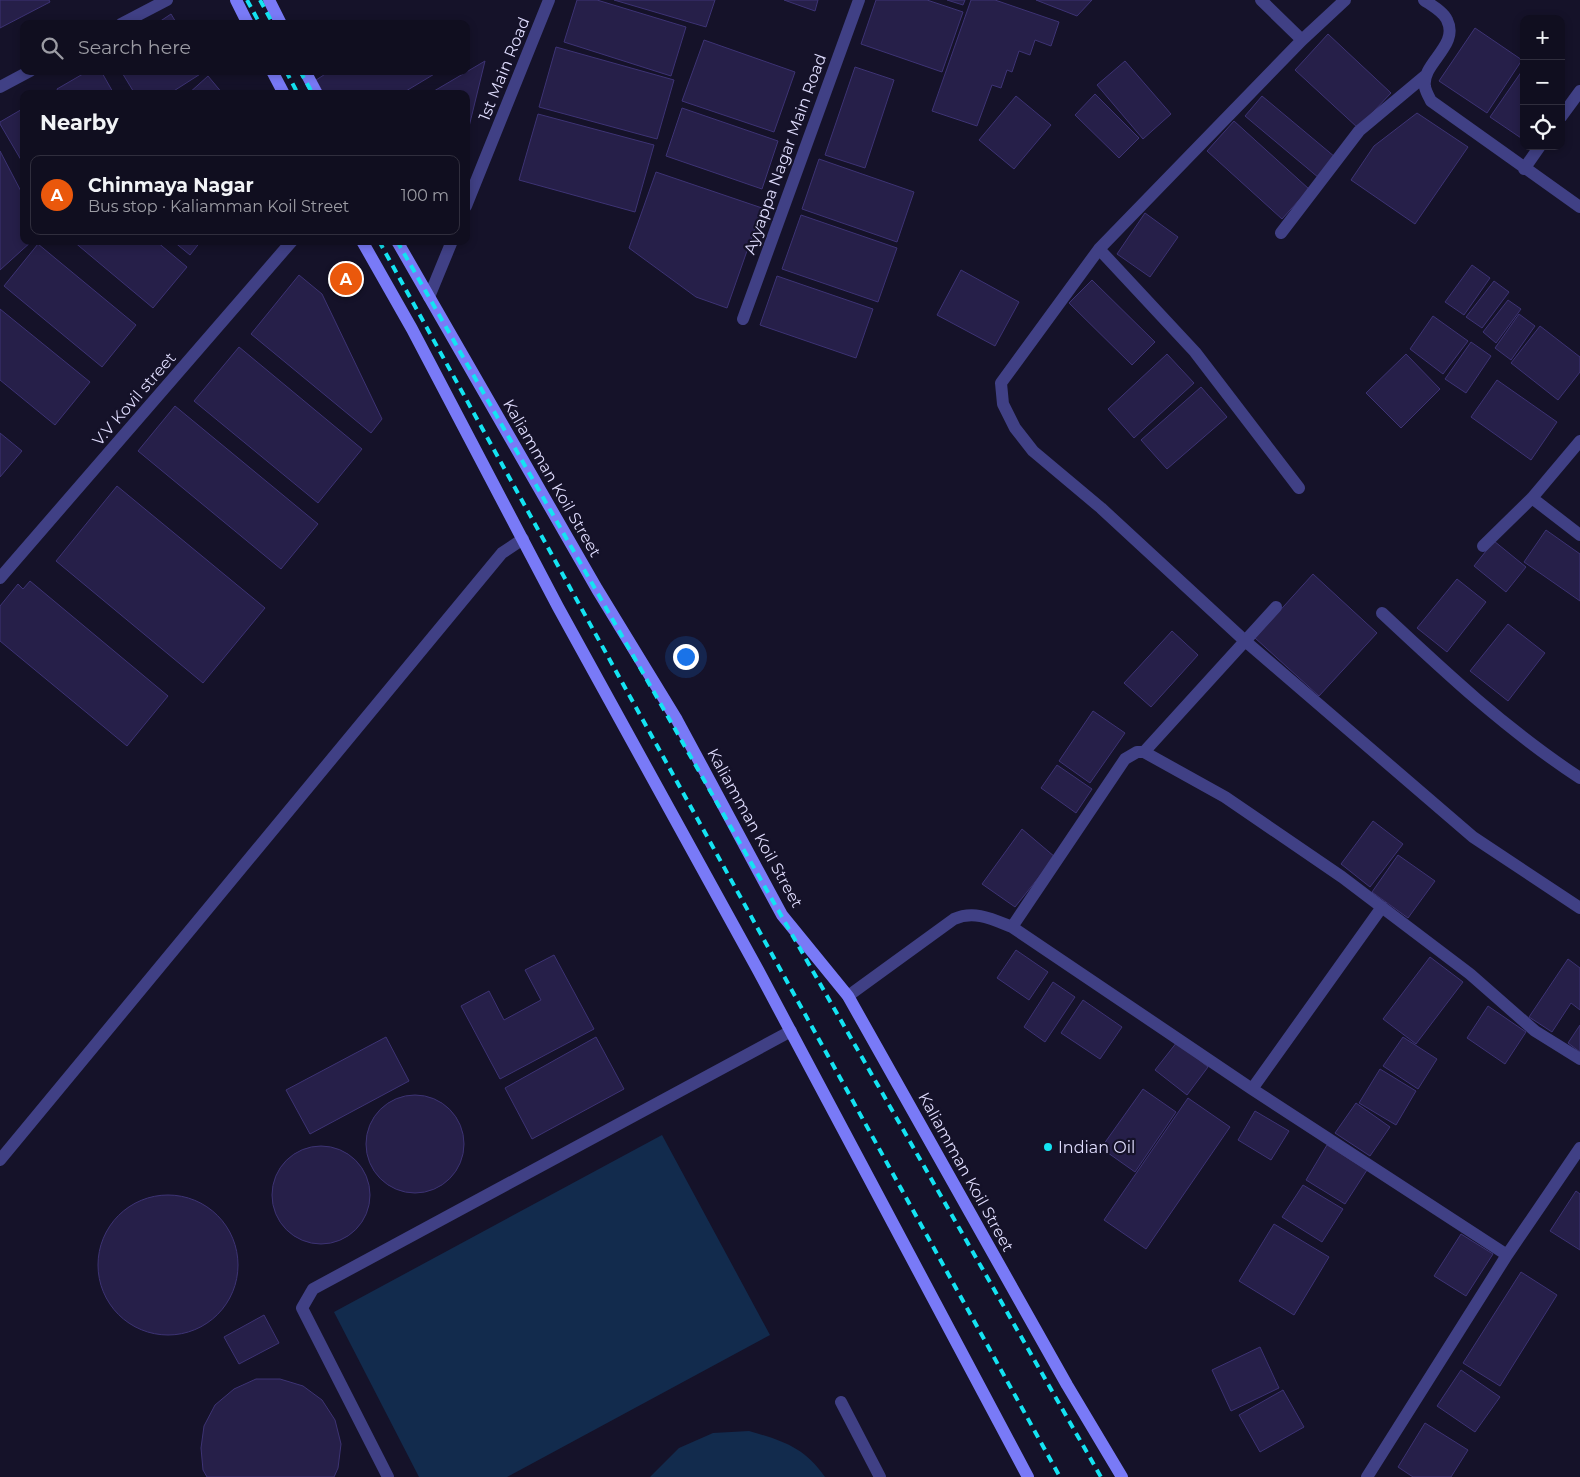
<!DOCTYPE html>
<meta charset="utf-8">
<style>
:root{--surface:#100e1f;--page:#191728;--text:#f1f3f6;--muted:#9c9ca4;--line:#302e3d;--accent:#ea580c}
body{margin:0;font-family:Montserrat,sans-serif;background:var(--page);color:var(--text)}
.controls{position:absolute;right:15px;top:15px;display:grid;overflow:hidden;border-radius:10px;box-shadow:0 2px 8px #0003}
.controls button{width:45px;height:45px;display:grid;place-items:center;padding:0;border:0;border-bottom:1px solid var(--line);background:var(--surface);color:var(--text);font:25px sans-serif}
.you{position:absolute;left:685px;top:656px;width:18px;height:18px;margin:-12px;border:4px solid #fff;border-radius:50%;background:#1a73e8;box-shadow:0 0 0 8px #1a73e833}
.badge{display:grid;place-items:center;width:32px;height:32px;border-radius:50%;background:var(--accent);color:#fff;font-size:16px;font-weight:700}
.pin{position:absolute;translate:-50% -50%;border:2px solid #fff;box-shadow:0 1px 5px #0006}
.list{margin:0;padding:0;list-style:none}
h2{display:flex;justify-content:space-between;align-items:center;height:65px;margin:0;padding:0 20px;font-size:21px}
h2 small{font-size:16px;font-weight:400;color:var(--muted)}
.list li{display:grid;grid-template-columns:32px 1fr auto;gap:15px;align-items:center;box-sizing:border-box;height:80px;margin:0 10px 10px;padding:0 10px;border:1px solid var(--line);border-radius:10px}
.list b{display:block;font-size:19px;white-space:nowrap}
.list p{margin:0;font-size:16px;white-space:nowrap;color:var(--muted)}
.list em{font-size:16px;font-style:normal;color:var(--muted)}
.icon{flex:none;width:28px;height:28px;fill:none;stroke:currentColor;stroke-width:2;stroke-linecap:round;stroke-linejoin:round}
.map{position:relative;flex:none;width:1580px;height:1477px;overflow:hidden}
.search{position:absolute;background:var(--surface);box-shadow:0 2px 8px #0003;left:20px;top:20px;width:450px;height:55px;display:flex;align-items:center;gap:12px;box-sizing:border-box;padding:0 18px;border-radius:10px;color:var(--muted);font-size:19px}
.panel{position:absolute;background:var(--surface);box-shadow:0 2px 8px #0003;left:20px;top:90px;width:450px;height:155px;border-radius:10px}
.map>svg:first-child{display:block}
</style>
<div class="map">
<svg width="1580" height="1477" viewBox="0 0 1580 1477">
<rect width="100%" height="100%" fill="#151229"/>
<path fill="#122b4d" d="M662 1135 770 1335 507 1477H419L334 1312Z
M749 1431C783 1441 804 1447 825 1477H650L679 1448 713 1433Z"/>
<path fill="#261f49" stroke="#3d3374" d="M0 0H49L50 2 0 28Z
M577 0H597L686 27 671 76 564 42Z
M614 0H715L706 27Z
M784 0H818L815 11Z
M876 0H927L963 12 942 72 861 44Z
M947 0H965L963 5Z
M971 0H995L1059 22 1051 46 1035 40 1030 55 1019 51 1012 72 1007 70 1001 88 992 85 977 126 932 111Z
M1036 0H1092L1077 16Z
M171 14 177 24H156Z
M1475 28 1522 60 1487 113 1439 81Z
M1328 34 1391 93 1358 128 1295 70Z
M704 40 795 72 774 132 682 101Z
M556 47 674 80 657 139 539 107Z
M485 61 466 139V94H429Z
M1125 61 1171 114 1143 139 1097 85Z
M855 67 894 80 865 168 825 155Z
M1524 68V140L1490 117Z
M88 71H101L114 94H59L57 89Z
M121 71H205L169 94H135Z
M330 71H434L436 73 401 94H324L316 80Z
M208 76 223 94H188Z
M1095 94 1139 138 1119 158 1075 115Z
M1016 96 1051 125 1014 169 979 140Z
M1262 96 1335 157 1319 178 1245 116Z
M24 108V165L0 124V122Z
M682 108 778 141 762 189 666 156Z
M1417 113 1468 147 1415 224 1351 180 1374 146Z
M538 114 654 145 635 212 519 180Z
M1234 121 1309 189 1282 219 1207 151Z
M0 151 24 197V241H32L0 270Z
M819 159 914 192 897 242 802 209Z
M656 172 762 208 727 308 696 297 629 248Z
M1145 213 1178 237 1150 277 1117 254Z
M801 215 897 248 878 302 782 269Z
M73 241H156L187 267 153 308Z
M173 241H201L190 255Z
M38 244 136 325 102 367 4 286Z
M1472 265 1490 278 1464 315 1445 302Z
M961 270 1019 302 995 346 937 315Z
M299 275 322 294 382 419 371 433 251 334Z
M777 276 873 309 856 358 760 325Z
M1092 280 1155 342 1132 365 1069 303Z
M1494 281 1509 292 1482 328 1466 317Z
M1508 300 1521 309 1496 343 1483 332Z
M0 309 90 382 55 425 0 380Z
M1519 314 1535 326 1511 360 1495 348Z
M1433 316 1468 341 1443 374 1410 349Z
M1540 326 1580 357V372L1558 400 1511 363Z
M1471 342 1491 356 1466 393 1445 379Z
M239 347 362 449 318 503 194 401Z
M1167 354 1194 383 1134 438 1108 409Z
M1406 354 1440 389 1401 428 1366 393Z
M1497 380 1557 422 1531 460 1471 417Z
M1201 387 1227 417 1167 469 1141 440Z
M175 406 318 524 281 569 138 451Z
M0 433 22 451 0 477Z
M117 486 265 608 203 683 56 561Z
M1546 530 1580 554V601L1524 562Z
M1494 541 1526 567 1506 592 1474 566Z
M1313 574 1377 633 1319 696 1255 638Z
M1457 579 1486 602 1447 652 1417 628Z
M30 581 168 696 127 746 0 641V606L18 584 23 589Z
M1508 624 1545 653 1508 701 1470 671Z
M1172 631 1198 655 1151 707 1124 683Z
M1093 711 1125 733 1090 783 1059 761Z
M1057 765 1092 789 1076 813 1041 788Z
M1373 821 1403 844 1370 887 1341 864Z
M1022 829 1055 857 1015 907 982 884Z
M1398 855 1435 881 1408 918 1372 892Z
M1016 950 1048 972 1029 1000 997 978Z
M554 955 594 1029 500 1079 461 1006 489 991 504 1020 541 1000 525 970Z
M1430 957 1463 982 1416 1044 1383 1019Z
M1568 959 1580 968V1010L1571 1003 1552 1032 1529 1017Z
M1053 982 1075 997 1045 1042 1024 1027Z
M1083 1000 1122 1027 1100 1059 1061 1033Z
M1488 1006 1526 1032 1505 1064 1467 1038Z
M1580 1025V1052L1568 1043Z
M386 1037 409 1081 310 1134 286 1090Z
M596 1037 624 1089 532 1139 505 1088Z
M1403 1037 1437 1059 1418 1089 1383 1066Z
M1177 1042 1208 1067 1187 1095 1155 1070Z
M1380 1069 1416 1091 1396 1125 1359 1103Z
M1143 1089 1176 1112 1135 1172 1101 1148Z
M366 1144a49 49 0 1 1 98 0a49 49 0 1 1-98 0Z
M1188 1098 1230 1127 1146 1249 1104 1220Z
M1356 1103 1390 1127 1370 1156 1335 1133Z
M1255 1111 1289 1131 1271 1160 1238 1140Z
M1327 1145 1367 1170 1345 1204 1306 1180Z
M272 1195a49 49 0 1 1 98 0a49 49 0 1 1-98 0Z
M1303 1185 1343 1209 1322 1242 1282 1217Z
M1576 1191 1580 1194V1250L1550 1231Z
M98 1265a70 70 0 1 1 140 0a70 70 0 1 1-140 0Z
M1274 1224 1329 1257 1294 1315 1239 1281Z
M1461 1234 1493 1254 1466 1296 1434 1276Z
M1521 1272 1557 1295 1500 1386 1463 1363Z
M264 1315 279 1343 239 1364 224 1337Z
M1260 1347 1279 1388 1231 1411 1212 1370Z
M1461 1370 1500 1397 1475 1432 1437 1406Z
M256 1379H280L303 1386 322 1400 335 1420 341 1444 338 1468 334 1477H207L203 1470 201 1448 204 1426 215 1405 234 1389Z
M1283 1390 1304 1427 1260 1452 1239 1415Z
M1425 1423 1468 1450 1451 1477H1413L1398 1467Z"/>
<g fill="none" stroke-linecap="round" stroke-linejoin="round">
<path stroke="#404085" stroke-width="12" d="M0 1160 502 553 523 539
M841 1402 880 1477
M388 1477 302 1308 313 1289 791 1031"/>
<path stroke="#404085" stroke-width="12" d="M1261 0 1302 40
M1345 0 1302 40 1099 249 1001 383 1003 404 1015 428 1033 451 1101 508 1244 640 1473 837 1580 908
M1424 0C1431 5 1444 12 1447 20 1460 46 1421 63 1425 87 1426 92 1429 97 1431 101L1580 207
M121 24 167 0
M0 87 30 71
M1561 117 1580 91
M1524 169 1540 146
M466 206 549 0
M1281 233 1359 131 1426 75
M1099 249 1195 352 1299 488
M429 297 452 241
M743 319 859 0
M1532 498 1580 535
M1483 546 1532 498 1580 441
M0 578 292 241
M1382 613C1445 672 1508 731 1580 778
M1144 752 1225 797 1342 877 1470 974 1535 1031 1580 1059
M1012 927 1125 759 1137 752H1144L1276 607
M848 996 954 919C974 910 992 919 1012 927L1252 1089 1507 1255 1367 1477
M1252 1089 1382 907
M1507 1255 1580 1148"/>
<path stroke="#797af7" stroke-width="12" d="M236 0 248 24
M269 0 281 24
M272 71 284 94
M305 71 317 94
M362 241 412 329 558 607 758 970 1028 1477
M397 241 597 589 677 720 782 915 848 996 1067 1385 1122 1477"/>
<path stroke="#14e3f2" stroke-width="4" stroke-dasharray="8 6" stroke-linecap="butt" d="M247 0 260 24
M260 0 273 24
M286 71 298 94
M300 71 313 94
M379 241 1060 1477
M397 241 1101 1477"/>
</g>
<circle fill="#14e3f2" stroke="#151229" stroke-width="2" cx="1048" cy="1147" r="5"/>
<g text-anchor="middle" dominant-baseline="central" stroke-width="4.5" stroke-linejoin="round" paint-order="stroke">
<g font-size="16" fill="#dfdcfd" stroke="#151229">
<text transform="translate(504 69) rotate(-68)">1st Main Road</text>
<text transform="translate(785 154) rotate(-70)">Ayyappa Nagar Main Road</text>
<text transform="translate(134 399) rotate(-49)">V.V Kovil street</text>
<text transform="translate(552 478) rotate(60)">Kaliamman Koil Street</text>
<text transform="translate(755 828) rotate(61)">Kaliamman Koil Street</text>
<text transform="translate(966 1172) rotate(61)">Kaliamman Koil Street</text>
</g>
<g font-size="16" fill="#dfdcfd" stroke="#151229" text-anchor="start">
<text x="1058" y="1147">Indian Oil</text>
</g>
</g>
</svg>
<div class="controls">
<button>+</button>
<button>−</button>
<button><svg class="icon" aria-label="locate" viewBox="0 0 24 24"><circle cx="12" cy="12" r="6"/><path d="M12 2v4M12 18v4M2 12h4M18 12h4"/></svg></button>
</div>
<div class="you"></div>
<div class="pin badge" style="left:346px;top:279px">A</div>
<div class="search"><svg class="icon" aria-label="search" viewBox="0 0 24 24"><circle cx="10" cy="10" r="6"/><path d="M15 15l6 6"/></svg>Search here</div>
<section class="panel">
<h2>Nearby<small></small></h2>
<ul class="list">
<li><span class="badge">A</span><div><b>Chinmaya Nagar</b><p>Bus stop · Kaliamman Koil Street</p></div><em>100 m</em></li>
</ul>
</section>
</div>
